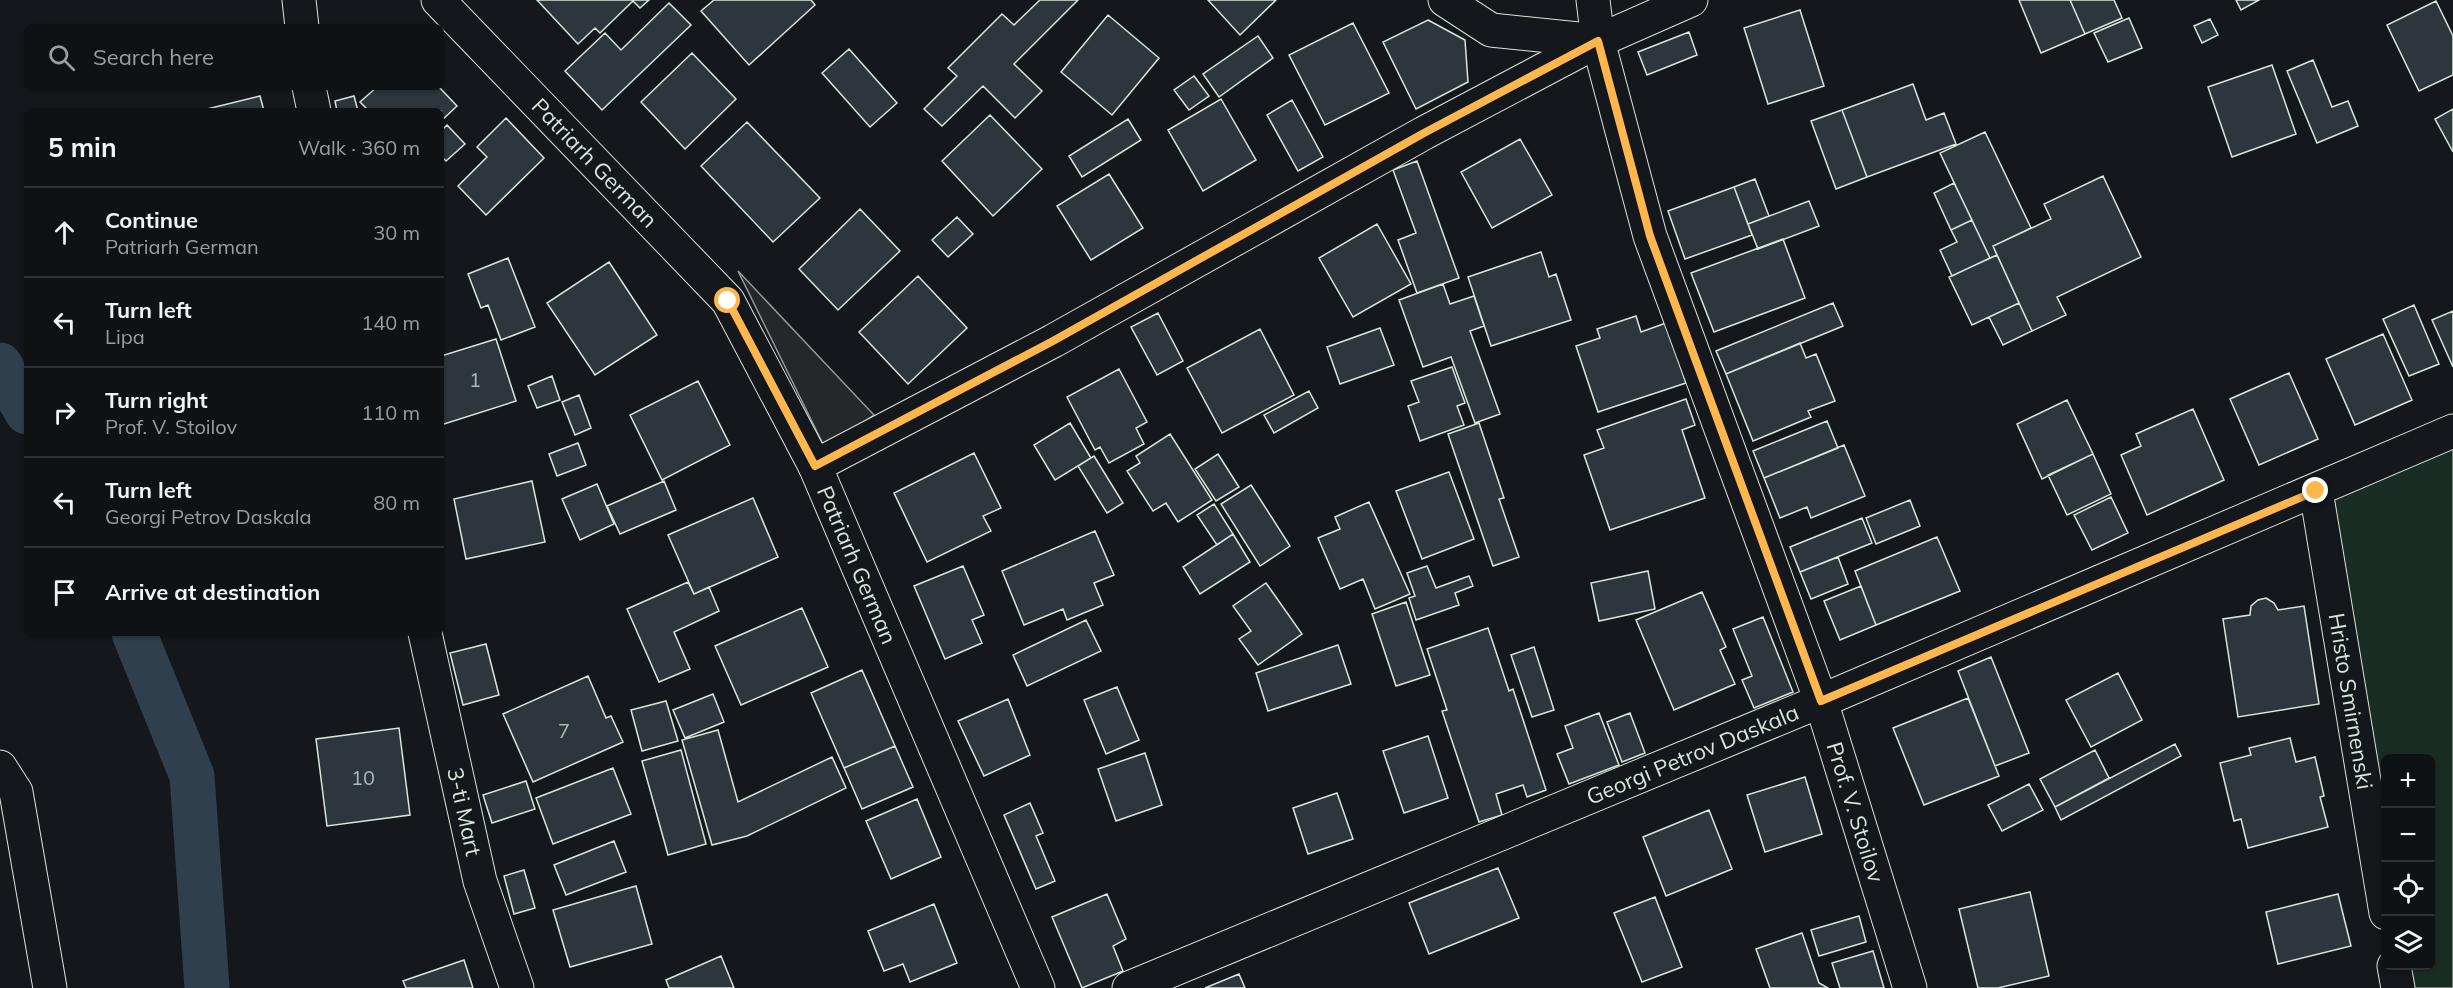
<!DOCTYPE html>
<meta charset="utf-8">
<style>
:root{--surface:#0f1215;--page:#1d2022;--text:#f1f3f6;--muted:#9b9ea0;--line:#2f3234}
body{margin:0;font-family:Mulish,sans-serif;background:var(--page);color:var(--text)}
.controls{position:absolute;right:18px;bottom:18px;display:grid;overflow:hidden;border-radius:9px;box-shadow:0 2px 4px #0004}
.controls button{width:54px;height:54px;display:grid;place-items:center;padding:0;border:0;border-bottom:2px solid var(--line);background:var(--surface);color:var(--text);font:30px sans-serif}
.stop{position:absolute;width:18px;height:18px;margin:-14px;border:4px solid #ffb74d;border-radius:50%;background:#fff}
.stop.end{background:#ffb74d;border-color:#fff;box-shadow:0 2px 6px #0008}
.list{margin:0;padding:0;list-style:none}
h2{display:flex;justify-content:space-between;align-items:center;height:78px;margin:0;padding:0 24px;font-size:26px}
h2 small{font-size:20px;font-weight:400;color:var(--muted)}
.list li{display:grid;grid-template-columns:39px 1fr auto;gap:18px;align-items:center;box-sizing:border-box;height:90px;padding:0 24px;border-top:2px solid var(--line)}
.list b{display:block;font-size:22px;white-space:nowrap}
.list p{margin:0;font-size:20px;white-space:nowrap;color:var(--muted)}
.list em{font-size:20px;font-style:normal;color:var(--muted)}
.icon{flex:none;width:33px;height:33px;fill:none;stroke:currentColor;stroke-width:2;stroke-linecap:round;stroke-linejoin:round}
.map{position:relative;flex:none;width:2453px;height:988px;overflow:hidden}
.search{position:absolute;background:var(--surface);box-shadow:0 2px 4px #0004;left:24px;top:24px;width:420px;height:66px;display:flex;align-items:center;gap:15px;box-sizing:border-box;padding:0 21px;border-radius:9px;color:var(--muted);font-size:22px}
.panel{position:absolute;background:var(--surface);box-shadow:0 2px 4px #0004;left:24px;top:108px;width:420px;height:528px;border-radius:9px}
.map>svg:first-child{display:block}
</style>
<div class="map">
<svg width="2453" height="988" viewBox="0 0 2453 988">
<rect width="100%" height="100%" fill="#14181c"/>
<path fill="#1a2d24" stroke="#939e99" stroke-width="1.5" d="M2453 431V988H2398L2394 966H2430V758H2386L2385 913 2316 491Z"/>
<path fill="#24282b" stroke="#939e99" stroke-width="1.5" d="M738 271 874 415 825 448Z"/>
<g fill="none" stroke-linecap="round" stroke-linejoin="round">
<path stroke="#2f3f4d" stroke-width="45" d="M0 365 27 412
M134 633 192 776 207 988"/>
</g>
<path fill="#2c363c" stroke="#d8e6dc" stroke-width="1.5" d="M537 0H649L640 8 633 1 600 33 595 28 578 44Z
M714 0H811L815 5 749 65 701 11Z
M1040 0H1078L1014 64 1042 91 1015 118 983 86 942 126 924 109 957 76 948 68 1002 14 1014 25Z
M1208 0H1276L1240 35Z
M2019 0H2070L2085 34 2041 53Z
M2070 0H2114L2122 18 2085 34Z
M2236 0H2259L2241 10Z
M2436 1 2453 36V75L2419 91 2387 25Z
M669 3 691 25 602 110 565 71 605 33 621 50Z
M1800 10 1824 86 1768 104 1744 28Z
M1108 15 1159 58 1112 115 1061 72Z
M2129 18 2142 48 2108 62 2094 33Z
M2210 19 2218 35 2202 43 2194 26Z
M1428 20 1465 40 1468 82 1416 109 1383 42Z
M1353 23 1389 93 1325 125 1289 55Z
M1689 32 1697 55 1647 75 1638 52Z
M1258 36 1273 58 1219 97 1203 74Z
M849 49 897 103 870 127 822 73Z
M692 53 736 99 685 149 641 102Z
M2313 60 2332 107 2348 101 2358 126 2317 143 2287 71Z
M2272 65 2296 134 2232 157 2208 87Z
M1194 76 1209 96 1189 110 1174 90Z
M1913 84 1926 120 1944 113 1956 144 1867 177 1842 110Z
M377 87H439L457 106 441 121V111H369L360 102Z
M260 96 264 111H199Z
M354 96 358 111H337L335 101Z
M1221 99 1256 160 1203 191 1168 130Z
M1292 100 1323 157 1298 171 1267 115Z
M2453 109V152L2435 119Z
M1842 110 1867 177 1836 189 1811 121Z
M990 115 1042 169 993 216 942 161Z
M506 118 544 158 486 215 458 186 487 157 477 147Z
M1128 119 1141 140 1082 177 1069 156Z
M747 122 820 198 773 242 701 166Z
M447 125 465 144 446 161 441 156V131Z
M1985 132 2031 228 1993 246 1997 255 1990 258 1940 153Z
M1520 139 1552 195 1492 228 1461 172Z
M1417 161 1459 278 1417 293 1398 240 1416 233 1393 170Z
M1109 174 1143 228 1091 260 1057 206Z
M2103 176 2141 257 2057 297 2066 315 2032 331 1993 246 2051 219 2044 204Z
M1755 179 1769 216 1748 224 1734 187Z
M1954 183 1972 220 1951 230 1934 193Z
M1734 187 1752 235 1685 259 1668 211Z
M1809 201 1819 226 1758 249 1748 224Z
M860 209 900 251 838 310 799 269Z
M957 217 973 234 948 257 932 240Z
M1972 220 1990 258 1952 276 1940 250 1957 242 1951 230Z
M1377 224 1411 284 1353 317 1319 258Z
M1783 239 1805 298 1714 332 1691 273Z
M1541 252 1549 277 1556 274 1571 320 1491 346 1468 277Z
M1997 255 2019 303 1972 325 1949 277Z
M508 258 535 327 501 340 488 305 481 308 468 274Z
M609 262 657 335 595 375 547 303Z
M918 276 967 328 908 384 859 332Z
M1443 284 1450 304 1474 296 1484 326 1470 331 1500 414 1475 423 1451 357 1423 367 1399 300Z
M1833 303 1843 326 1726 374 1716 351Z
M2019 303 2032 331 2003 345 1989 317Z
M2414 305 2439 364 2409 376 2383 319Z
M2453 311V367L2432 320Z
M1158 313 1183 361 1157 375 1131 327Z
M1636 316 1641 332 1666 323 1686 383 1598 412 1576 346 1600 338 1597 329Z
M1380 328 1394 365 1340 384 1327 347Z
M1260 329 1294 395 1222 433 1187 368Z
M2383 334 2412 400 2355 425 2326 359Z
M496 339 516 401 441 425V356Z
M1800 343 1806 358 1816 354 1835 401 1808 411 1811 417 1753 441 1726 374Z
M1452 367 1465 403 1457 406 1464 425 1420 441 1408 406 1419 402 1411 381Z
M1119 369 1147 422 1136 428 1144 444 1109 463 1100 447 1095 450 1067 397Z
M2289 373 2318 439 2259 465 2230 399Z
M552 376 560 400 537 408 528 386Z
M698 381 730 445 662 480 630 415Z
M1309 391 1318 408 1274 433 1264 415Z
M579 395 591 428 575 435 562 402Z
M1686 399 1695 425 1682 430 1705 498 1610 530 1584 455 1604 448 1597 430Z
M2067 400 2093 454 2042 479 2017 424Z
M2193 409 2224 480 2147 515 2121 455 2141 446 2136 434Z
M1827 421 1838 448 1764 478 1753 451Z
M1070 423 1091 458 1055 480 1034 445Z
M1479 423 1504 498 1499 499 1519 557 1493 566 1448 434Z
M1170 434 1212 500 1178 522 1166 503 1153 511 1127 471 1140 463 1136 456Z
M578 443 586 465 557 476 549 454Z
M1844 445 1865 496 1811 518 1807 507 1780 518 1764 478Z
M974 453 1001 508 983 516 991 531 927 562 894 493Z
M1218 454 1239 487 1216 501 1195 469Z
M2093 454 2111 494 2067 515 2048 475Z
M1094 456 1123 503 1107 513 1078 466Z
M1449 472 1474 539 1422 559 1396 491Z
M532 481 545 542 466 559 454 499Z
M664 481 676 510 620 534 607 506Z
M597 484 614 524 580 540 562 499Z
M1251 485 1290 546 1260 566 1221 504Z
M2111 497 2128 533 2092 550 2074 515Z
M753 498 778 557 694 594 668 535Z
M1910 500 1920 526 1876 544 1866 518Z
M1369 502 1410 594 1375 609 1363 579 1340 589 1318 538 1340 529 1335 517Z
M1214 504 1233 534 1217 545 1197 515Z
M1862 518 1872 543 1800 572 1790 547Z
M1095 531 1114 575 1094 583 1103 605 1067 620 1063 609 1024 625 1002 571Z
M1233 534 1250 562 1200 594 1183 567Z
M1937 537 1960 591 1876 625 1855 571Z
M1838 557 1848 584 1811 599 1800 572Z
M963 566 984 615 972 620 982 643 945 659 914 586Z
M1427 566 1436 588 1469 576 1473 586 1455 593 1459 605 1416 620 1409 598 1415 596 1407 573Z
M1648 571 1655 609 1599 621 1591 583Z
M688 582 694 594 709 587 719 611 674 632 690 669 659 682 627 609Z
M1266 583 1302 634 1258 665 1239 639 1251 631 1233 606Z
M1861 586 1876 625 1840 640 1824 601Z
M1702 592 1726 647 1720 650 1735 684 1674 710 1636 620Z
M2266 598 2274 603 2278 610 2304 606 2319 704 2238 717 2223 619 2250 615 2251 606 2258 600Z
M1406 602 1430 675 1396 686 1372 614Z
M802 608 828 667 741 705 715 646Z
M1763 617 1793 692 1754 708 1742 680 1752 676 1733 629Z
M1086 620 1101 651 1027 686 1013 655Z
M1488 628 1509 691 1513 689 1546 790 1527 797 1523 785 1496 794 1502 815 1479 822 1442 711 1447 710 1427 649Z
M486 644 499 695 463 705 450 653Z
M1338 645 1351 684 1268 711 1256 673Z
M1534 647 1554 710 1532 717 1511 655Z
M1991 657 2029 753 1995 766 1958 671Z
M862 670 895 746 844 768 811 693Z
M2118 673 2142 720 2091 747 2066 700Z
M588 676 606 718 611 716 623 742 533 782 503 714Z
M1117 687 1139 740 1106 754 1084 700Z
M713 694 724 722 685 738 673 710Z
M1968 698 1999 776 1924 805 1893 728Z
M1008 699 1030 755 984 776 958 721Z
M666 701 678 741 642 751 631 710Z
M1599 713 1619 765 1569 784 1557 754 1573 748 1565 726Z
M1630 713 1645 753 1622 762 1607 722Z
M399 728 410 815 327 826 316 739Z
M718 730 738 802 832 757 846 788 747 836 712 845 682 740Z
M1428 736 1448 798 1404 813 1383 751Z
M2290 738 2296 762 2315 757 2324 796 2320 797 2328 827 2248 848 2241 819 2234 821 2220 763 2251 755 2249 748Z
M2175 744 2181 756 2061 820 2055 807Z
M895 746 913 787 862 809 844 768Z
M681 750 706 844 668 855 642 761Z
M2095 750 2109 778 2055 807 2040 779Z
M1145 753 1162 805 1116 821 1098 769Z
M613 768 631 814 553 844 536 798Z
M1805 777 1822 834 1765 852 1747 795Z
M526 781 535 809 492 823 483 795Z
M2029 784 2043 810 2002 831 1988 805Z
M1337 793 1353 839 1308 854 1293 808Z
M917 799 941 857 891 879 866 821Z
M1030 803 1043 833 1036 836 1055 881 1036 889 1004 815Z
M1709 810 1732 869 1666 896 1643 837Z
M614 841 626 872 566 895 554 865Z
M1498 868 1519 918 1429 954 1409 903Z
M524 870 535 908 514 914 504 876Z
M636 886 652 944 570 967 553 910Z
M2030 892 2049 976 1998 988H1978L1959 909Z
M1107 894 1126 939 1113 946 1123 971 1082 988 1052 917Z
M2338 894 2351 946 2278 964 2266 912Z
M1655 897 1682 967 1642 982 1614 913Z
M934 904 957 963 910 982 903 964 884 971 868 931Z
M1859 916 1866 942 1819 956 1811 930Z
M1802 933 1819 983 1828 988H1770L1756 949Z
M1873 951 1884 988H1840L1832 963Z
M721 956 734 988H669L666 980Z
M464 960 473 988H406L403 981Z
M1239 974 1245 988H1205Z"/>
<g fill="none" stroke-linecap="round" stroke-linejoin="round">
<defs>
<g id="street">
<path d="M299 0 302 27"/>
<path id="s1" d="M1445 0 1491 30 1598 41 1650 236 1821 701 1910 988"/>
<path d="M1593 0 1598 41"/>
<path d="M309 87 314 111"/>
<path d="M815 466 1053 341 1424 133 1598 41 1691 0"/>
<path id="s2" d="M2316 491 2386 913"/>
<path id="s3" d="M425 633 480 881 517 988"/>
<path d="M0 767 16 792 50 988"/>
<path d="M2394 966 2398 988"/>
<path id="s4" d="M1129 988 1821 701 2453 431"/>
</g>
<g id="secondary">
<path id="s5" d="M438 0 728 301 815 466 1038 988"/>
</g>
</defs>
<use href="#street" stroke="#d8e6dc" stroke-width="35"/>
<use href="#secondary" stroke="#d8e6dc" stroke-width="35"/>
<use href="#street" stroke="#14181c" stroke-width="33"/>
<use href="#secondary" stroke="#14181c" stroke-width="33"/>
</g>
<g fill="none" stroke-linecap="round" stroke-linejoin="round">
<path stroke="#ffb74d" stroke-width="8" d="M728 301 815 466 1053 341 1424 133 1598 41 1650 236 1821 701 2316 491"/>
</g>
<g text-anchor="middle" dominant-baseline="central" stroke-width="4.5" stroke-linejoin="round" paint-order="stroke">
<g font-size="20" fill="#adbab4">
<text x="475" y="379">1</text>
<text x="564" y="730">7</text>
<text x="363" y="777">10</text>
</g>
<g font-size="22" fill="#d8e6dc" stroke="#14181c">
<text stroke="none"><textPath href="#s5" startOffset="226">Patriarh German</textPath></text>
<text stroke="none"><textPath href="#s5" startOffset="712">Patriarh German</textPath></text>
<text stroke="none"><textPath href="#s2" startOffset="213">Hristo Smirnenski</textPath></text>
<text stroke="none"><textPath href="#s4" startOffset="610">Georgi Petrov Daskala</textPath></text>
<text stroke="none"><textPath href="#s3" startOffset="183">3-ti Mart</textPath></text>
<text stroke="none"><textPath href="#s1" startOffset="976">Prof. V. Stoilov</textPath></text>
</g>
</g>
</svg>
<div class="controls">
<button>+</button>
<button>−</button>
<button><svg class="icon" aria-label="locate" viewBox="0 0 24 24"><circle cx="12" cy="12" r="6"/><path d="M12 2v4M12 18v4M2 12h4M18 12h4"/></svg></button>
<button><svg class="icon" aria-label="layers" viewBox="0 0 24 24"><path d="M12 4l9 5-9 5-9-5zM3 14l9 5 9-5"/></svg></button>
</div>
<div class="stop" style="left:728px;top:301px"></div>
<div class="stop end" style="left:2316px;top:491px"></div>
<div class="search"><svg class="icon" aria-label="search" viewBox="0 0 24 24"><circle cx="10" cy="10" r="6"/><path d="M15 15l6 6"/></svg>Search here</div>
<section class="panel">
<h2>5 min<small>Walk · 360 m</small></h2>
<ul class="list">
<li><svg class="icon" aria-label="ahead" viewBox="0 0 24 24"><path d="M12 20V5M6 11l6-6 6 6"/></svg><div><b>Continue</b><p>Patriarh German</p></div><em>30 m</em></li>
<li><svg class="icon" aria-label="left" viewBox="0 0 24 24"><path d="M17 20v-9H6M10 6l-5 5 5 5"/></svg><div><b>Turn left</b><p>Lipa</p></div><em>140 m</em></li>
<li><svg class="icon" aria-label="right" viewBox="0 0 24 24"><path d="M7 20v-9h11M14 6l5 5-5 5"/></svg><div><b>Turn right</b><p>Prof. V. Stoilov</p></div><em>110 m</em></li>
<li><svg class="icon" aria-label="left" viewBox="0 0 24 24"><path d="M17 20v-9H6M10 6l-5 5 5 5"/></svg><div><b>Turn left</b><p>Georgi Petrov Daskala</p></div><em>80 m</em></li>
<li><svg class="icon" aria-label="arrive" viewBox="0 0 24 24"><path d="M6 21V4h12l-3 4 3 4H6"/></svg><div><b>Arrive at destination</b></div></li>
</ul>
</section>
</div>
